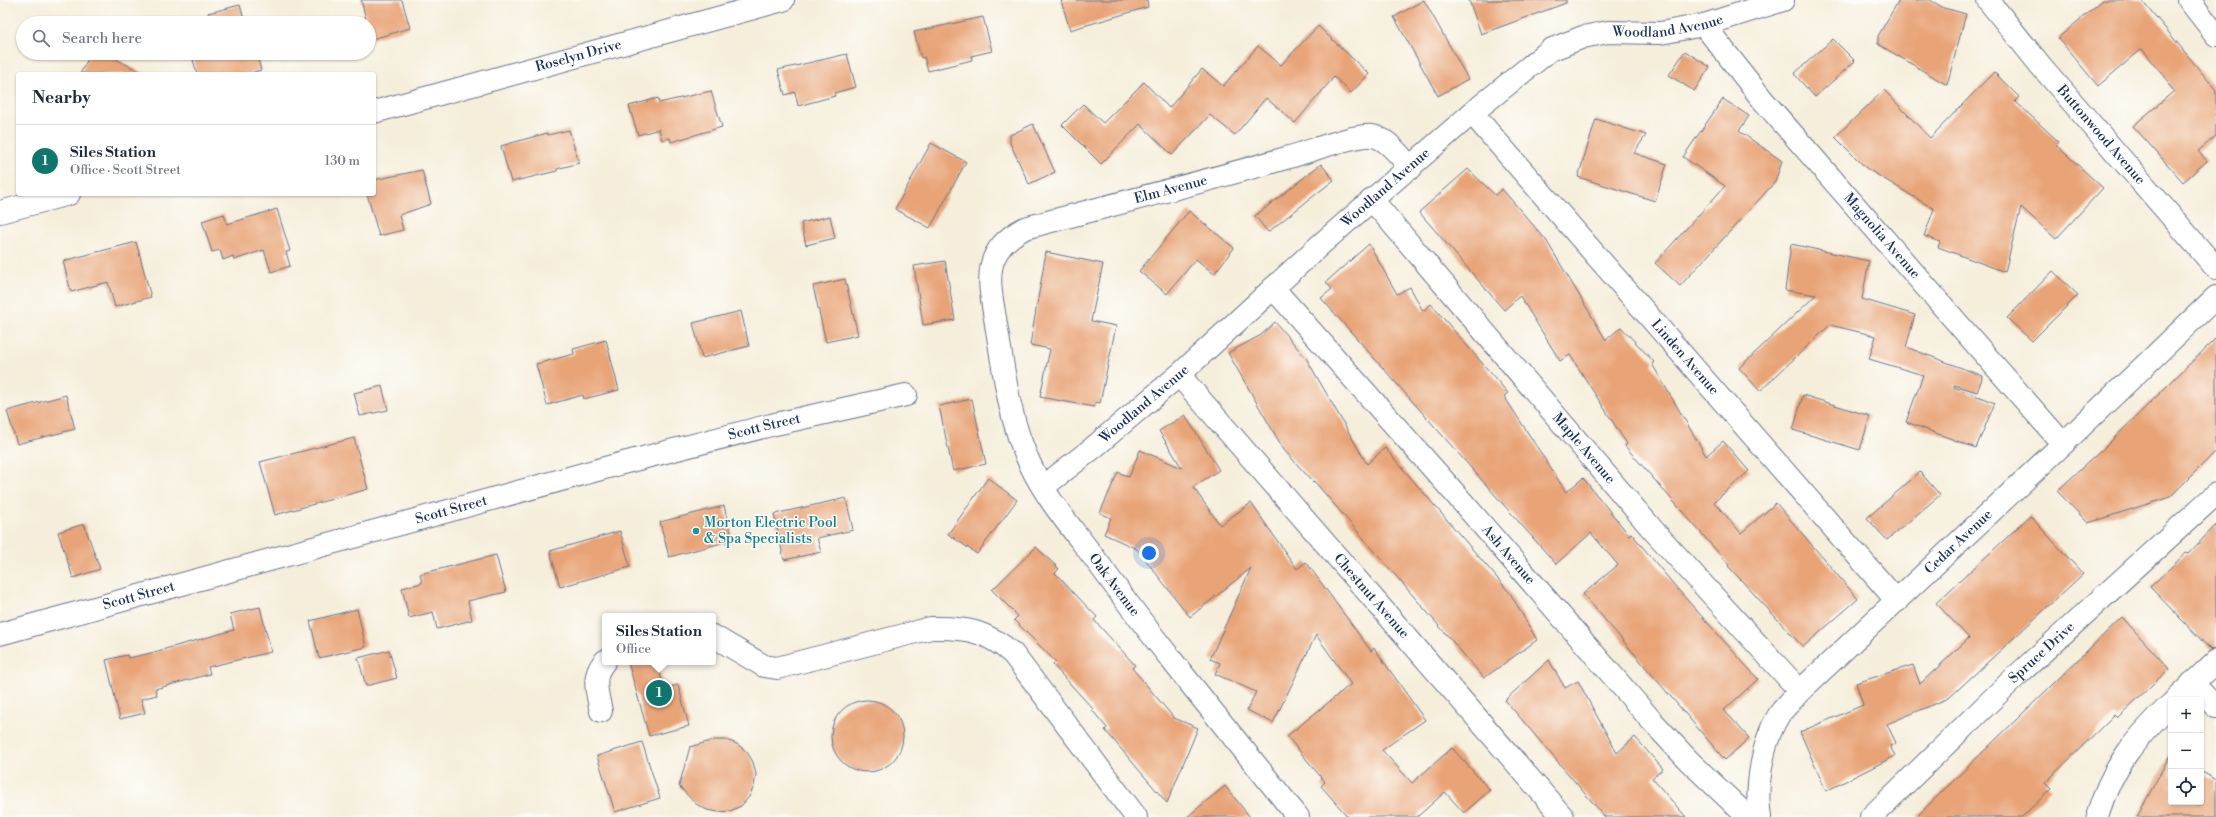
<!DOCTYPE html>
<meta charset="utf-8">
<style>
:root{--surface:#fff;--page:#f2f2f3;--text:#1f2937;--muted:#747a83;--line:#e0e1e3;--accent:#0f766e}
body{margin:0;font-family:"Libre Bodoni",serif;background:var(--page);color:var(--text)}
.controls{position:absolute;right:12px;bottom:12px;display:grid;overflow:hidden;border-radius:4px;box-shadow:0 1px 3px #0004}
.controls button{width:36px;height:36px;display:grid;place-items:center;padding:0;border:0;border-bottom:1px solid var(--line);background:var(--surface);color:var(--text);font:20px sans-serif}
.you{position:absolute;left:1149px;top:553px;width:14px;height:14px;margin:-10px;border:3px solid #fff;border-radius:50%;background:#1a73e8;box-shadow:0 0 0 6px #1a73e833}
.badge{display:grid;place-items:center;width:26px;height:26px;border-radius:50%;background:var(--accent);color:#fff;font-size:13px;font-weight:700}
.pin{position:absolute;translate:-50% -50%;border:2px solid #fff;box-shadow:0 1px 4px #0006}
.popup{position:absolute;left:602px;top:613px;width:114px;height:52px;box-sizing:border-box;display:grid;place-content:center;border-radius:4px;background:var(--surface);filter:drop-shadow(0 1px 3px #0005);font-size:13px;white-space:nowrap;color:var(--muted)}
.popup b{font-size:15px;color:var(--text)}
.popup::after{content:'';position:absolute;left:50%;top:100%;margin-left:-8px;border:8px solid transparent;border-top-color:var(--surface)}
.list{margin:0;padding:0;list-style:none}
h2{display:flex;justify-content:space-between;align-items:center;height:52px;margin:0;padding:0 16px;font-size:17px}
h2 small{font-size:13px;font-weight:400;color:var(--muted)}
.list li{display:grid;grid-template-columns:26px 1fr auto;gap:12px;align-items:center;box-sizing:border-box;height:72px;padding:0 16px;border-top:1px solid var(--line)}
.list b{display:block;font-size:15px;white-space:nowrap}
.list p{margin:0;font-size:13px;white-space:nowrap;color:var(--muted)}
.list em{font-size:13px;font-style:normal;color:var(--muted)}
.icon{flex:none;width:22px;height:22px;fill:none;stroke:currentColor;stroke-width:2;stroke-linecap:round;stroke-linejoin:round}
.map{position:relative;flex:none;width:2216px;height:817px;overflow:hidden}
.search{position:absolute;background:var(--surface);box-shadow:0 1px 3px #0004;left:16px;top:16px;width:360px;height:44px;display:flex;align-items:center;gap:10px;box-sizing:border-box;padding:0 14px;border-radius:22px;color:var(--muted);font-size:15px}
.panel{position:absolute;background:var(--surface);box-shadow:0 1px 3px #0004;left:16px;top:72px;width:360px;height:124px;border-radius:4px}
.map>svg:first-child{display:block}
</style>
<div class="map">
<svg width="2216" height="817" viewBox="0 0 2216 817">
<rect width="100%" height="100%" fill="#fdfcf7"/>
<filter id="ink" filterUnits="userSpaceOnUse"><feTurbulence type="fractalNoise" baseFrequency=".025" numOctaves="2"/><feDisplacementMap in="SourceGraphic" scale="8" xChannelSelector="R" yChannelSelector="G"/><feConvolveMatrix kernelMatrix="1 2 1 2 8 2 1 2 1" color-interpolation-filters="sRGB"/></filter>
<filter id="wash" filterUnits="userSpaceOnUse"><feTurbulence type="fractalNoise" baseFrequency=".012" numOctaves="4" result="noise"/><feDisplacementMap in="SourceGraphic" scale="16" xChannelSelector="R" yChannelSelector="G"/><feGaussianBlur stdDeviation="0.9" result="paint"/><feColorMatrix in="noise" values="0 0 0 0 0 0 0 0 0 0 0 0 0 0 0 0 0 1.4 0 .05"/><feComposite in="paint" operator="in"/></filter>
<g filter="url(#wash)">
<rect width="100%" height="100%" fill="#f5eedb"/>
<g id="blocks">
<path fill="#e8a376" d="M361 0H402L410 28 369 40V23H367Z
M1061 0H1147L1148 7 1070 30Z
M1424 0 1468 79 1438 96 1394 17Z
M1469 0H1566V3L1481 34Z
M1899 0H1930L1944 8 1966 14 1947 85 1878 44V36Z
M2103 0H2142L2216 90V136L2198 151 2207 161 2183 182 2133 126 2174 91 2168 84 2170 83 2142 49 2098 86 2058 38Z
M240 5 244 19 247 18 248 23H210L208 13Z
M983 17 992 51 971 56 972 60 928 71 924 57 921 58 914 32Z
M1318 26 1369 74 1351 93 1334 77 1295 123 1266 98 1235 135 1210 115 1172 155 1140 124 1101 164 1062 125 1083 104 1103 123 1144 82 1169 108 1202 69 1223 86 1258 46 1281 65Z
M1833 39 1855 61 1815 97 1794 74Z
M1685 51 1710 67 1694 91 1669 75Z
M91 53H104L145 74H80Z
M202 53H256L261 70 248 74H197L192 56Z
M847 54 856 87 834 93 835 96 798 106 795 92 785 95 778 70Z
M1994 72 2019 97 2015 101 2059 142 2056 145 2103 188 2056 239 2021 207 2005 272 1938 247 1940 242 1924 236 1934 209 1866 168 1835 137 1884 90 1930 138Z
M711 91 722 127 671 142 670 138 662 140 659 129 638 135 629 106 658 98 659 103Z
M1723 99 1749 116 1739 131 1782 161 1775 182 1680 286 1655 263 1725 186 1683 157Z
M1596 119 1646 135 1634 153 1667 164 1655 201 1578 177Z
M1033 124 1055 172 1029 184 1010 143V135Z
M569 130 579 163 557 169V171L511 182 501 146 547 133 548 135Z
M931 143 966 162 930 228 895 209Z
M1321 164 1334 180 1268 232 1255 216Z
M1468 169 1495 195 1502 189 1546 240 1606 340 1621 327 1654 362 1652 364 1706 456 1723 441 1749 471 1714 502 1741 533 1776 503 1858 599 1803 647 1728 566 1729 565 1625 446 1627 444 1570 355 1560 361 1520 296 1504 310 1419 212Z
M422 170 431 204 399 215 403 230 379 236 367 194H374V180Z
M277 209 290 251 286 252 290 266 271 272 264 250 234 260 233 256 223 260 220 250 212 252 202 221 224 214 227 224Z
M1189 211 1234 248 1214 274 1196 259 1167 294 1139 271Z
M830 216 835 238 806 245 801 223Z
M136 242 151 297 115 307 108 282 71 292 63 261Z
M1369 244 1397 294 1410 287 1423 311 1431 304 1508 393 1504 396 1566 492 1583 478 1629 535 1631 533 1680 592 1758 679 1724 710 1749 738 1725 760 1583 594 1618 565 1591 533 1556 564 1321 298 1332 289 1326 282Z
M1791 244 1869 261 1862 299 1915 315 1906 347 1983 376 1977 392 1954 385V387L1995 403 1976 448 1906 422 1923 375 1869 359 1876 336 1830 325 1760 391 1739 368 1816 295 1785 290Z
M1046 252 1103 264 1091 321 1116 326 1100 403 1095 402 1094 407 1040 397 1050 349 1030 345Z
M945 261 955 320 923 325 914 266Z
M2053 271 2078 295 2032 341 2007 318Z
M845 279 858 335 826 342 813 286Z
M741 311 749 346 702 358 693 323Z
M1275 322 1306 358 1367 464 1385 448 1510 593 1537 640 1484 678 1314 481 1313 482 1284 450 1228 353 1261 335Z
M2216 338V451L2170 497 2088 523 2057 491 2107 445Z
M606 340 619 390 584 399 583 395 547 405 536 364 574 354 573 349Z
M382 386 388 410 360 416 354 393Z
M66 395 75 429 17 444 7 411Z
M1803 395 1870 416 1860 450 1793 430Z
M972 399 986 464 953 471 939 406Z
M1185 415 1219 470 1193 487 1220 525 1251 503 1297 569 1306 562 1371 651 1374 648 1425 720 1382 750 1412 783 1452 748 1490 790 1464 813 1445 792 1417 817H1348L1321 786 1325 782 1287 736 1351 684 1316 635 1273 723 1247 710 1256 692 1215 674 1220 663 1210 659 1251 568 1190 617 1137 549 1104 534 1111 518 1100 513 1118 472 1129 477 1140 450 1182 468 1159 431Z
M354 438 368 489 275 515 260 462Z
M1920 472 1940 495 1887 540 1867 518Z
M988 478 1017 500 977 554 948 534Z
M846 498 853 530 817 538 821 552 784 560 774 514Z
M724 506 733 540 669 557 660 522Z
M2030 516 2083 574 1949 698 1887 724 1896 743 1890 746 1895 756 1826 791 1800 732 1863 705 1856 683 1913 665 1920 684 1969 638 1936 603Z
M84 524 100 569 73 578 58 532Z
M2216 525V649L2211 650 2150 587 2186 553 2188 554Z
M620 531 630 567 560 587 550 551Z
M1036 547 1059 569 1055 573 1097 617 1094 620 1135 665 1132 668 1174 718 1198 728 1167 803 1105 730 1107 728 1092 710 1093 709 1053 665 1056 662 1014 620 1018 616 992 590Z
M496 555 506 592 468 601 472 620 437 629 433 612 409 618 402 588 422 583 420 574Z
M260 607 271 652 208 667 210 674 155 689 157 695 141 699 145 713 120 719 106 660 127 655 128 658 147 654 234 630 230 614Z
M357 609 366 647 319 658 310 621Z
M2122 617 2169 669 2117 718 2114 715 2045 783 2051 789 2022 817H1916Z
M389 650 397 678 366 686 358 658Z
M1549 660 1565 688 1578 681 1617 753 1635 737 1663 769 1652 778 1686 817H1605L1505 700Z
M628 662H657L664 688 678 685 689 726 649 736Z
M831 736a36 36 0 1 1 72 0a36 36 0 1 1-72 0Z
M714 740H726L737 744 747 752 753 762 756 774 754 786 749 797 741 806 730 811 718 812 707 810 696 804 679 786 690 747Z
M642 742 660 798 615 812 597 756Z
M2170 755 2171 802H2201V772L2216 780V817H2137Z
M1225 786 1250 817H1187Z"/>
</g>
</g>
<g filter="url(#ink)">
<use href="#blocks" fill-opacity="0" stroke="#67728a" stroke-width="1"/>
<g fill="none" stroke-linecap="round" stroke-linejoin="round">
<defs>
<g id="minor">
<path id="s1" d="M1988 0 2041 66 2216 268"/>
<path d="M2189 0 2216 35"/>
<path id="s2" d="M1704 25 1762 99 2063 444"/>
<path id="s3" d="M374 112 783 0"/>
<path id="s4" d="M1472 113 1897 601"/>
<path id="s5" d="M1373 201 1653 530 1800 691"/>
<path d="M0 212 69 194"/>
<path id="s6" d="M1273 288 1452 490 1651 720 1688 760 1748 817"/>
<path id="s7" d="M1179 375 1563 817"/>
<path id="s8" d="M1043 487 1093 448 1179 375 1320 245 1472 113 1550 50 1583 37 1608 32 1660 33 1704 25 1783 0"/>
<path id="s9" d="M0 634 623 463 771 425 906 395"/>
<path d="M713 636 764 666 777 668 931 628C965 627 987 631 1013 654L1136 817"/>
<path d="M2192 683 2216 707"/>
<path d="M2175 700 2216 661"/>
<path d="M601 711C597 692 591 676 605 661"/>
<path d="M2098 813C2113 765 2136 738 2171 704"/>
<path id="s10" d="M1298 817C1233 736 1165 655 1104 571 1079 536 1048 503 1030 464 1009 421 1004 371 996 324 989 282 980 251 1025 228 1112 205 1200 183 1286 158 1306 153 1354 134 1372 136 1388 138 1400 157 1411 168"/>
<path id="s11" d="M1760 817C1755 787 1763 737 1781 712 1787 705 1794 698 1800 691L2063 444 2216 297"/>
<path id="s12" d="M1871 817 2011 681 2216 494"/>
</g>
</defs>
<use href="#minor" stroke="#67728a" stroke-width="24"/>
<use href="#minor" stroke="#fff" stroke-width="22"/>
</g>
</g>
<circle fill="#0f9aa8" stroke="#fdfcf7" stroke-width="1.5" cx="696" cy="531" r="4"/>
<g text-anchor="middle" dominant-baseline="central" stroke-width="3" stroke-linejoin="round" paint-order="stroke">
<g font-size="14" fill="#1b2f5e" stroke="#fdfcf7">
<text stroke="none"><textPath href="#s8" startOffset="791">Woodland Avenue</textPath></text>
<text stroke="none"><textPath href="#s3" startOffset="212">Roselyn Drive</textPath></text>
<text stroke="none"><textPath href="#s1" startOffset="176">Buttonwood Avenue</textPath></text>
<text stroke="none"><textPath href="#s10" startOffset="850">Elm Avenue</textPath></text>
<text stroke="none"><textPath href="#s8" startOffset="455">Woodland Avenue</textPath></text>
<text stroke="none"><textPath href="#s2" startOffset="276">Magnolia Avenue</textPath></text>
<text stroke="none"><textPath href="#s4" startOffset="324">Linden Avenue</textPath></text>
<text stroke="none"><textPath href="#s8" startOffset="131">Woodland Avenue</textPath></text>
<text stroke="none"><textPath href="#s9" startOffset="792">Scott Street</textPath></text>
<text stroke="none"><textPath href="#s5" startOffset="325">Maple Avenue</textPath></text>
<text stroke="none"><textPath href="#s9" startOffset="468">Scott Street</textPath></text>
<text stroke="none"><textPath href="#s11" startOffset="355">Cedar Avenue</textPath></text>
<text stroke="none"><textPath href="#s6" startOffset="356">Ash Avenue</textPath></text>
<text transform="translate(1114 585) rotate(53)">Oak Avenue</text>
<text stroke="none"><textPath href="#s9" startOffset="144">Scott Street</textPath></text>
<text stroke="none"><textPath href="#s7" startOffset="293">Chestnut Avenue</textPath></text>
<text stroke="none"><textPath href="#s12" startOffset="237">Spruce Drive</textPath></text>
</g>
<g font-size="14" fill="#0d838f" stroke="#fdfcf7" text-anchor="start">
<text x="704" y="523">Morton Electric Pool<tspan x="704" dy="16">&amp; Spa Specialists</tspan></text>
</g>
</g>
</svg>
<div class="controls">
<button>+</button>
<button>−</button>
<button><svg class="icon" aria-label="locate" viewBox="0 0 24 24"><circle cx="12" cy="12" r="6"/><path d="M12 2v4M12 18v4M2 12h4M18 12h4"/></svg></button>
</div>
<div class="you"></div>
<div class="pin badge" style="left:659px;top:693px">1</div>
<div class="popup"><b>Siles Station</b>Office</div>
<div class="search"><svg class="icon" aria-label="search" viewBox="0 0 24 24"><circle cx="10" cy="10" r="6"/><path d="M15 15l6 6"/></svg>Search here</div>
<section class="panel">
<h2>Nearby<small></small></h2>
<ul class="list">
<li><span class="badge">1</span><div><b>Siles Station</b><p>Office · Scott Street</p></div><em>130 m</em></li>
</ul>
</section>
</div>
